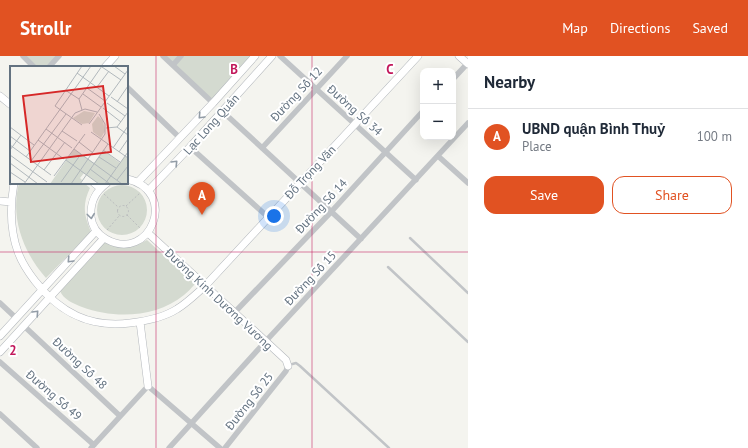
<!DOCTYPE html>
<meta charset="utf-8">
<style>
:root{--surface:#fff;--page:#f2f2f3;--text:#1f2937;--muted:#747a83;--line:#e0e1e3;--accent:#e15222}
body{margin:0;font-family:"PT Sans",sans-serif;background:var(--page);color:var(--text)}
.controls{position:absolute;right:12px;top:12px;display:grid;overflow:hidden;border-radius:8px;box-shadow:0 4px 16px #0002}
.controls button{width:36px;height:36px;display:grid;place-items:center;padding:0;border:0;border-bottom:1px solid var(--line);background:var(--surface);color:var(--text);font:20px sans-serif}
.you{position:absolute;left:274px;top:160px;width:14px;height:14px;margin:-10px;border:3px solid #fff;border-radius:50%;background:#1a73e8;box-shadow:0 0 0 6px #1a73e833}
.badge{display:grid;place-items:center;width:26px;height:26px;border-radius:50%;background:var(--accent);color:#fff;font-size:13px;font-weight:700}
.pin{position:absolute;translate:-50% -33px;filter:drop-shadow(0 1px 2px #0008)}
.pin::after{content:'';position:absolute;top:21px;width:14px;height:12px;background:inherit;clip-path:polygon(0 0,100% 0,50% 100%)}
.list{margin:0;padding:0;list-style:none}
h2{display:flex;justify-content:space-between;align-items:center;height:52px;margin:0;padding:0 16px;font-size:17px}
h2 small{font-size:13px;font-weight:400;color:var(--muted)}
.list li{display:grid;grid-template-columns:26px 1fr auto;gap:12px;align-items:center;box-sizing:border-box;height:56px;padding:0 16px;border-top:1px solid var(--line)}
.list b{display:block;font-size:15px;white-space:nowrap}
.list p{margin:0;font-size:13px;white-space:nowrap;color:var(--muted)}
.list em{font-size:13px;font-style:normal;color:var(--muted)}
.actions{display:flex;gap:8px;padding:12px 16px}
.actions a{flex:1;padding:9px 0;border:1px solid var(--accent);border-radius:12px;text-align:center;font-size:14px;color:var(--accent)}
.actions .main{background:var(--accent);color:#fff}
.map{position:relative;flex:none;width:468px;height:392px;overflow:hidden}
header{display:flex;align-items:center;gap:24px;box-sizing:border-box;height:56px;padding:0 20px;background:var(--accent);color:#fff}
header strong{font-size:19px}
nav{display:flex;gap:22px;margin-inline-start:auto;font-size:14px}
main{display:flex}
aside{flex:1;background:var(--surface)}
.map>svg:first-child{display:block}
</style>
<header>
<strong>Strollr</strong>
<nav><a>Map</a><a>Directions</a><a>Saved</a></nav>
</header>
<main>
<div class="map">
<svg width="468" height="392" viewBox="0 0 468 392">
<rect width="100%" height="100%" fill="#f4f4ef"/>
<path fill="#d4dad0" d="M25 0H58L47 11H37Z
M163 0H255L213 47Z
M19 127H84L90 132C82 149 84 159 91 176L46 222C23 196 10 162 19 127Z
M97 154a25 25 0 1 1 50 0a25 25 0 1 1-50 0Z
M147 184 195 228C191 232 188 236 184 239 156 262 114 263 82 251 74 248 63 243 60 235L105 186C121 193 132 192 147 184Z"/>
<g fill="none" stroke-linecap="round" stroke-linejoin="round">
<defs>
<path id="secondary" d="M459 0 468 8
M105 11 115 0
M0 40 11 49
M138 126 213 47 255 0
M14 127C10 150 10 174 18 196 22 207 28 216 35 225 60 257 90 272 130 267 146 265 163 262 177 253 187 247 196 238 205 230L418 0
M94 127 100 132
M107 127C95 136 90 146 91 161 92 170 97 178 106 183 150 208 180 135 127 123
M148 135 190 91 272 0
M0 145 11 146
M148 177 286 304 288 310
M140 266 148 330
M0 280 96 175
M0 296 104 182"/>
</defs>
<use href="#secondary" stroke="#b3b7bc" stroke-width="8"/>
<path stroke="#babcbe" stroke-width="1" stroke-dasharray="2 2" stroke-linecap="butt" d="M104 138 118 151
M117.5 155a5.5 5.5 0 1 1 11 0a5.5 5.5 0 1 1-11 0Z
M126 150 140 137
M127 159 140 172
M107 174 119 160"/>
<path stroke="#c1c4c7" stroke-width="2.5" d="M410 182 468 237
M388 211 468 286
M289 309 296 307 300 310 389 392"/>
<path stroke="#c1c4c7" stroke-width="5.5" d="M23 0 34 11
M163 0 213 47
M280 0 416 124
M173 9 181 0
M49 11 59 0
M453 23 467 8
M127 31 180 82
M222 55 361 183
M190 91 268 161
M262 92 347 0
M438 100 468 127
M0 247 16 262
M234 257 331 156 423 55
M24 270 120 360
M0 306 94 389
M0 358 37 392
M91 392 148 330 220 392
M169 392 265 286 468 67
M225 392 286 315 288 310"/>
<use href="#secondary" stroke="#fff" stroke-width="7"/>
</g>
<defs><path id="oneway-chevron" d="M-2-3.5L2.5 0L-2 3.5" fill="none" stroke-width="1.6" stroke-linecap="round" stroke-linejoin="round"/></defs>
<g stroke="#929ca6">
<use href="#oneway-chevron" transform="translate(201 60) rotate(133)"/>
<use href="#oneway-chevron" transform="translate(175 107) rotate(-46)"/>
<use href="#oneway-chevron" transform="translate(91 160) rotate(83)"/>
<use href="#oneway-chevron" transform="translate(70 204) rotate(133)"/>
<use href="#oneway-chevron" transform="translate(36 257) rotate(-47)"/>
</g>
<path fill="none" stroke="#c2185b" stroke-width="1" stroke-opacity="0.55" d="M156 0V392M312 0V392M0 196H468"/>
<g text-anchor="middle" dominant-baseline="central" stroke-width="4" stroke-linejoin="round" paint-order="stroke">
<g font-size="12" fill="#637280" stroke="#fff">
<text transform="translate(296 38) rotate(-47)">Đường Số 12</text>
<text transform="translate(355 54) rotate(42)">Đường Số 34</text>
<text transform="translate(211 68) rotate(-48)">Lạc Long Quân</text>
<text transform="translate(310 116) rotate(-47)">Đỗ Trọng Văn</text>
<text transform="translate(321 150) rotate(-47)">Đường Số 14</text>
<text transform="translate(310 222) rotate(-47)">Đường Số 15</text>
<text transform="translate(219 243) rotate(43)">Đường Kinh Dương Vương</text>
<text transform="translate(80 307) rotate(43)">Đường Số 48</text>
<text transform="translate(54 339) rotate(41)">Đường Số 49</text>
<text transform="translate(249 345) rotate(-52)">Đường Số 25</text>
</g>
</g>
<g transform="translate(10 10)">
<rect width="118" height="118" fill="#f4f4ef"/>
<path d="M74 45 85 47 79 57 72 58 63 52ZM88 50 93 55 95 65 91 72 83 66 82 58ZM64 83 84 97 93 84 110 97 115 90 118 92V118H89L74 107 70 112 72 114 70 118H40Z" fill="#d4dad0"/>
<path fill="none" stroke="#b1b8bc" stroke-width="1" d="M72 0 45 40 72 59M104 0 115 8M92 1 111 14M67 7 99 30M87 21 99 5M77 22 95 35M55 24 69 33M73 28 91 41M101 31 118 43M107 36 118 20M97 37 115 50M93 42 111 56M72 44 69 33 92 0M79 58 118 4M0 61 24 79M107 61 118 69M96 62 107 61 118 46M36 63 62 82M52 65 67 75M81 66 118 92M0 70 20 85M28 74 54 93M69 76 83 87M0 79 41 109M103 82 118 60M64 83 112 118M0 84 11 69M93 84 110 96M109 86 118 73M0 89 37 116M16 91 81 0M89 91 106 102M56 94 89 118M21 95 56 48M0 97 28 118M80 103 100 118M34 104 55 76M0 106 15 116M44 110 75 68M107 114 118 100M51 116 71 88M14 118 65 47 75 43 87 46M61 118 95 68V58L89 48M70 118 98 78M95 118 118 86"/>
<path fill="#d62828" fill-opacity="0.15" stroke="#d62828" stroke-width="2" d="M93 20 101 86 21 96 13 30Z"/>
<rect width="118" height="118" fill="none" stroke="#637280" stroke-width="2"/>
</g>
<g font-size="13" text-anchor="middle" font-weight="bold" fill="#c2185b" stroke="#fff" stroke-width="4" stroke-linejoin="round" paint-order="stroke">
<text x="234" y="18">B</text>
<text x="390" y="18">C</text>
<text x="13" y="299">2</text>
</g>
</svg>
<div class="controls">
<button>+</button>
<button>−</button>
</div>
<div class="you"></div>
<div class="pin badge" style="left:202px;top:159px">A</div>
</div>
<aside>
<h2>Nearby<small></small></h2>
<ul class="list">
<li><span class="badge">A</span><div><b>UBND quận Bình Thuỷ</b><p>Place</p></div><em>100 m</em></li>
</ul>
<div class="actions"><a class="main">Save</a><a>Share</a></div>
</aside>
</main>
